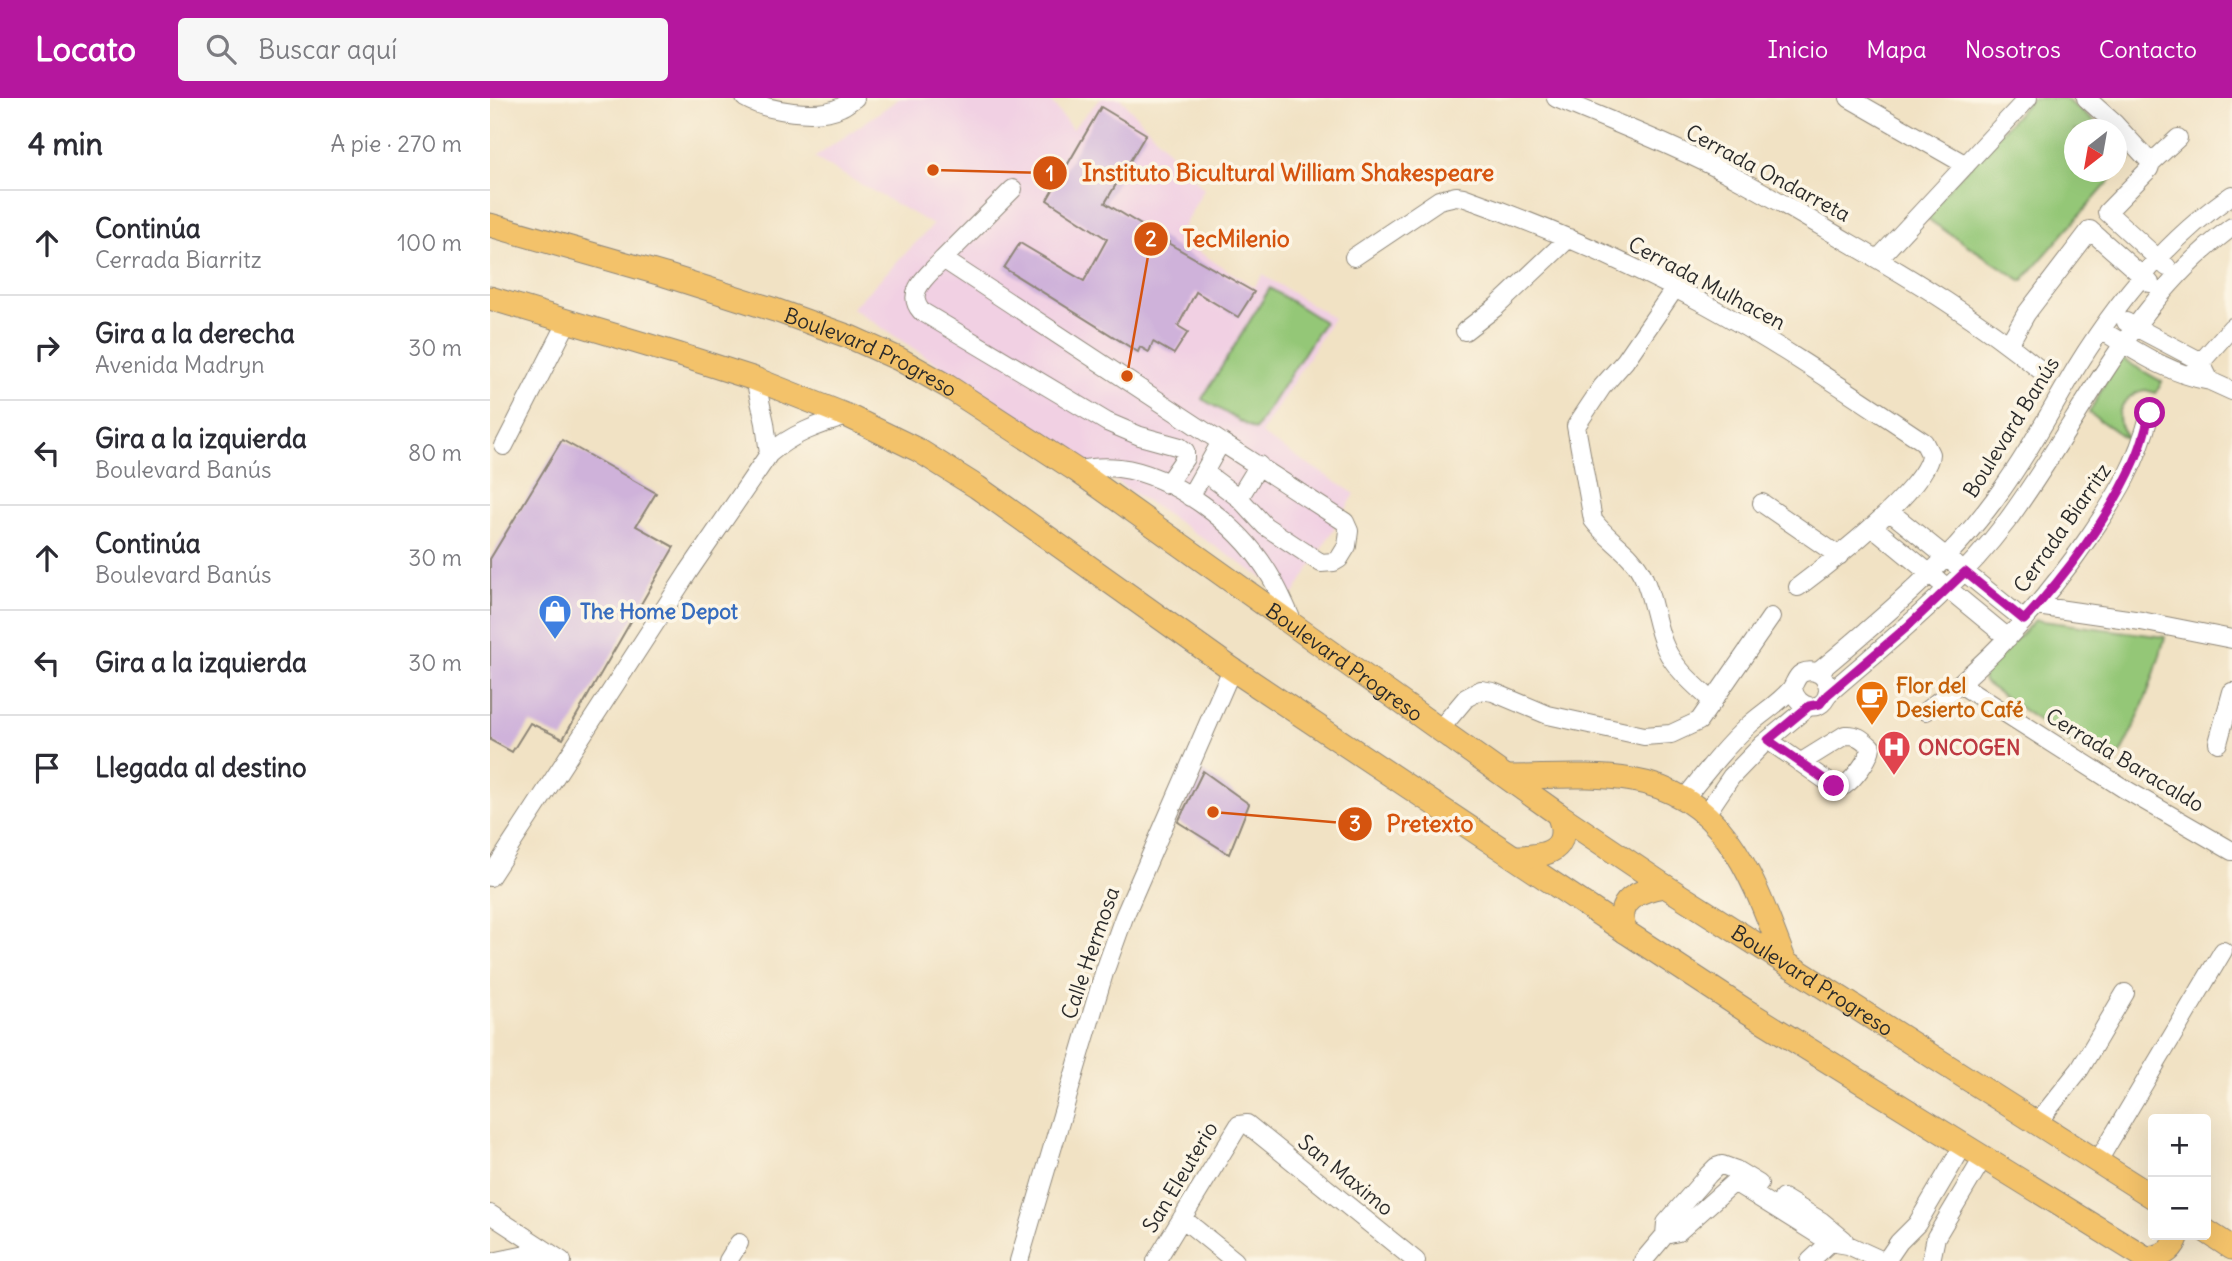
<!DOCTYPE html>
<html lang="es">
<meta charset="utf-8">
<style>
:root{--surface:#fff;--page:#f7f7f7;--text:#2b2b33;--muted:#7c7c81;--line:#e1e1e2;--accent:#b5179e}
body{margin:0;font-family:Delius,sans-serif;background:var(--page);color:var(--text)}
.controls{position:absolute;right:21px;bottom:21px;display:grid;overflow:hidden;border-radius:7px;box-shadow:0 7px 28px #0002}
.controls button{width:63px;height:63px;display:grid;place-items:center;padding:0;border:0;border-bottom:2px solid var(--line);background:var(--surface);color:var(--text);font:35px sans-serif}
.compass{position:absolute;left:1574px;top:21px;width:63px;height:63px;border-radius:50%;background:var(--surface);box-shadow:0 7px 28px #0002;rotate:211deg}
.stop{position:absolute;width:21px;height:21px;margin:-16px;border:5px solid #b5179e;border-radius:50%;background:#fff}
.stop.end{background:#b5179e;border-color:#fff;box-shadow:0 2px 7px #0008}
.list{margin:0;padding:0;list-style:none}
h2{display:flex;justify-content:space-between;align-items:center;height:91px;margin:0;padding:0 28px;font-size:30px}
h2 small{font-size:23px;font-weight:400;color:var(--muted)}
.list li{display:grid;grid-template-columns:46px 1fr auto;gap:21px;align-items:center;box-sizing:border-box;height:105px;padding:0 28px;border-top:2px solid var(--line)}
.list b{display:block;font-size:26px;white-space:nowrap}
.list p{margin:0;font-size:23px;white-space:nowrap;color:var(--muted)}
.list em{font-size:23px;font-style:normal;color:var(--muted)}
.icon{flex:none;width:38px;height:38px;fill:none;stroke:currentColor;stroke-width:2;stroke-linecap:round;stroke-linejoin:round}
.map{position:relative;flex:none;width:1742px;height:1163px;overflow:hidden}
header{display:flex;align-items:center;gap:42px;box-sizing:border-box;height:98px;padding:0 35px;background:var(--accent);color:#fff}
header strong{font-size:33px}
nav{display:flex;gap:38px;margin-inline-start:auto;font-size:24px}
.search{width:490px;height:63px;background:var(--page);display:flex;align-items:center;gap:18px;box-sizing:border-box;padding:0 24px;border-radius:7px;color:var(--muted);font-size:26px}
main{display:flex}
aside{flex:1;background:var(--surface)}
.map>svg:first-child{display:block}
</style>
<header>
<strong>Locato</strong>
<div class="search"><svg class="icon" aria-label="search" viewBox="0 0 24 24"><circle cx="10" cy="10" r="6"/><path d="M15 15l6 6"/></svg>Buscar aquí</div>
<nav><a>Inicio</a><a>Mapa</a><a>Nosotros</a><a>Contacto</a></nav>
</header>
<main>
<aside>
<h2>4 min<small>A pie · 270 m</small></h2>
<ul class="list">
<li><svg class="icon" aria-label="ahead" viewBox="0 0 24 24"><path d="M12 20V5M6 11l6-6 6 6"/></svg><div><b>Continúa</b><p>Cerrada Biarritz</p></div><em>100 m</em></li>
<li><svg class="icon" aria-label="right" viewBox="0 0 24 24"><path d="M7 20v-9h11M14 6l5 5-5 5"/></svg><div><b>Gira a la derecha</b><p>Avenida Madryn</p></div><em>30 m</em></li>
<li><svg class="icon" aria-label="left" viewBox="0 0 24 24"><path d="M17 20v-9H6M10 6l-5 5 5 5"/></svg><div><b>Gira a la izquierda</b><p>Boulevard Banús</p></div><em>80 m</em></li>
<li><svg class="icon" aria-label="ahead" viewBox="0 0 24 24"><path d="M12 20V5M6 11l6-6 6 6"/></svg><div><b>Continúa</b><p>Boulevard Banús</p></div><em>30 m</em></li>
<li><svg class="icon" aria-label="left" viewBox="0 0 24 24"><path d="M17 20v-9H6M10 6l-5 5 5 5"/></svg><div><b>Gira a la izquierda</b></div><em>30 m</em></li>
<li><svg class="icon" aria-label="arrive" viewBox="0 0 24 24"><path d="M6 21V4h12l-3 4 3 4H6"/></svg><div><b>Llegada al destino</b></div></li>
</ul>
</aside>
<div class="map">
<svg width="1742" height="1163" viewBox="0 0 1742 1163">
<rect width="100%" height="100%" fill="#fcf5e5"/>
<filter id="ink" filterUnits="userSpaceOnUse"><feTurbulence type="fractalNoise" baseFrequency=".0143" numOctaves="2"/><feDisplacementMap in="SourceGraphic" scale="14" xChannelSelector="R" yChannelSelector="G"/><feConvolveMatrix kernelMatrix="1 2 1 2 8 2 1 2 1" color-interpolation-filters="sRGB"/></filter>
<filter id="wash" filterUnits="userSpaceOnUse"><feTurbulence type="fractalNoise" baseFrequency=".00686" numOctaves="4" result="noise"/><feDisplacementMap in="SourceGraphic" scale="28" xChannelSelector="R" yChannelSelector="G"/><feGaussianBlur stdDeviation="1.57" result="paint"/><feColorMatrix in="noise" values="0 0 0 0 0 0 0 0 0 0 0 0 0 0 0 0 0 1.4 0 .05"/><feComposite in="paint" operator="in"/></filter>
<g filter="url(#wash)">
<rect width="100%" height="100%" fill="#f1e2c4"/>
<path fill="#f1d0e3" d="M410 0H558L582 31 611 0H630L714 91 687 140 764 189 773 177 843 220 771 336 865 396 802 499 362 210 443 127 324 60Z"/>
<path fill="#94c777" stroke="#607951" stroke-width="2" d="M1542 0H1574L1614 31 1584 32V74H1626L1627 44 1640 60 1532 183 1433 118Z
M780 190 834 224 765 332 712 301Z
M1629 259 1672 284 1666 295 1655 292C1641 295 1625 308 1630 325 1632 330 1636 335 1637 341L1599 315Z
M1545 522 1675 539C1663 585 1647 628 1623 669L1576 642 1495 585 1492 579 1497 571Z"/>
<g id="blocks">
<path fill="#cfb2da" d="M611 9 656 36 615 105 679 144 678 145 764 194 748 219 706 194 688 228 698 234 684 256 663 244 659 254 650 249 648 254 514 170 530 145 594 183 617 141 557 102Z
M72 342 166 395 146 428 184 449 73 641 40 625 22 654 0 642V461Z
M713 673 759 706 739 756 688 724Z"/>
</g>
</g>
<g filter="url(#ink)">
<use href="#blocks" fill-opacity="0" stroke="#8e8678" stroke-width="2"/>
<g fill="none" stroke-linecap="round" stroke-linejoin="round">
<defs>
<path id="minor" d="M255 0C277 13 328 21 351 9 356 7 360 3 365 0
M1066 0C1130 27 1195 52 1256 85 1291 104 1324 124 1358 144 1424 182 1490 222 1549 271
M1359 0 1476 67
M1596 0 1625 26 1661 65
M864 159 949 102 966 98 973 99C1057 129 1139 165 1217 207 1292 248 1363 297 1434 344L1440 356C1439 389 1336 468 1308 489
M453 161 523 91
M1388 161 1538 0
M1677 169 1617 114 1659 71 1661 65 1688 40
M1185 190 1135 263 1112 289 1086 328 1103 422C1118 443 1142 454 1153 478 1164 501 1165 528 1176 551 1186 572 1206 588 1223 604
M1611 232C1646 253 1679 276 1720 283L1710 263 1636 224
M975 233 1006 209 1079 140
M1519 246 1536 216 1600 132 1660 185
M1705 271 1742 229
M265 281 275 325 279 356
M1720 283 1742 293
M14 348 78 223
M586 372C601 370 614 368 629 370 683 376 748 427 776 471 787 488 795 506 803 525
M714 374 749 400 775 428 831 465 844 464 849 461 857 448 859 433 855 424 731 344
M677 386 695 360V353L690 349 650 338 617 324 431 213C414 193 440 176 453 161L731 344 700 399
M749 400 769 367
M1272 405 1349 458
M1399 413 1534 522
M1383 429 1518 540
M1547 508 1651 523 1742 541
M1327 575C1391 521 1455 469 1505 401 1536 359 1560 314 1586 270 1626 205 1678 140 1742 97
M1470 586 1633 690 1742 753
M1337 597C1400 542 1466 491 1517 423 1590 324 1640 204 1742 129
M1436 613C1500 564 1554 505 1599 439 1628 396 1647 366 1660 315
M950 631 976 600 991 592 1003 594 1058 617 1154 638 1181 636 1209 623 1281 519
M1278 642 1344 688C1349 689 1350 690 1355 687 1364 681 1380 660 1381 649 1372 641 1367 636 1355 637L1310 665
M1728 645 1742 594
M1195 700C1215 675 1235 649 1259 627 1272 615 1288 606 1300 592 1305 587 1305 579 1312 575 1319 572 1327 573 1332 578 1336 582 1338 587 1338 593 1335 616 1306 612 1303 590
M1216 716 1241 679 1272 647 1319 608
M0 779 199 473 279 356C302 336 329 326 358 318
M1547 1025 1590 971 1635 895
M1608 1063 1733 853
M1232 1067 1246 1072 1269 1086
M1242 1086 1249 1087 1340 1144 1358 1147 1393 1163
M1293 1100 1331 1123 1354 1142
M0 1116 72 1163
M692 1120 745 1163
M1175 1137 1188 1134 1242 1086
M7 1163 36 1157H62
M238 1163 249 1145
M529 1163 614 875 634 819 742 571
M666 1163 749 1027 757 1026 926 1163
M1153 1163 1175 1137 1176 1125 1218 1077 1226 1069 1232 1067
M1320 1163 1348 1137
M1396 1163 1409 1144 1427 1126 1473 1048
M1441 1163 1446 1139 1493 1060"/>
<g id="major">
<path id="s1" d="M0 127 175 177 285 212 360 239 409 261 457 288 586 372 1068 716 1175 788 1663 1099"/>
<path d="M0 200 187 256 265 281 358 318 428 352 487 389 742 571 1136 834 1255 912 1661 1163"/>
<path d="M1018 679C1059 679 1102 675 1142 682 1238 698 1264 784 1295 864"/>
<path d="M1024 759C1055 759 1083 753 1068 716"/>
<path d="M1136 834C1121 803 1149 792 1175 788"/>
<path d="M1716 1133 1742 1150"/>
<path d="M1656 1160C1673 1159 1683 1153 1688 1137"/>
</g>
</defs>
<use href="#minor" stroke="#8e8678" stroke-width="20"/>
<use href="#major" stroke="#8e8678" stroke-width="25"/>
<use href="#minor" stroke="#fff" stroke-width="18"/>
<use href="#major" stroke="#f3c26a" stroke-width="23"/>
</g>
</g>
<g fill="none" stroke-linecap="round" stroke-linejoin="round" filter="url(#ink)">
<path stroke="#b5179e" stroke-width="9" d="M1344 688 1278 642 1319 608 1330 606 1337 597 1417 529 1475 474 1534 522C1573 481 1623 414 1645 362 1652 347 1656 331 1660 315"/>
</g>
<defs>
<symbol id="shop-pin" viewBox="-11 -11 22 30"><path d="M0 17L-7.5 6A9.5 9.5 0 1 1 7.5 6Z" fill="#3f7fe0" stroke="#fcf5e5"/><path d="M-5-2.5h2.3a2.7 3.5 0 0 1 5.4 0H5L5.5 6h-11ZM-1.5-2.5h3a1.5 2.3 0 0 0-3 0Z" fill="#fff"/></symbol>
<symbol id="cafe-pin" viewBox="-11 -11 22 30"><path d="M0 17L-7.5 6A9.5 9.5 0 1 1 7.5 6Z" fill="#e8710a" stroke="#fcf5e5"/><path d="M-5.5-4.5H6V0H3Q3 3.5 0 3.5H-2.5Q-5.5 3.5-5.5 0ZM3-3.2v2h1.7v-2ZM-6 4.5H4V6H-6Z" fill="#fff"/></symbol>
<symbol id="hospital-pin" viewBox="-11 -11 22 30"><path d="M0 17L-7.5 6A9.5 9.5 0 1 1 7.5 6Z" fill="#e0444e" stroke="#fcf5e5"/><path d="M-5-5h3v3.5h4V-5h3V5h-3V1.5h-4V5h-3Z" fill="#fff"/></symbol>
</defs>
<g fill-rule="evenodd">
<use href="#shop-pin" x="46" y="494" width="38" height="52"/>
<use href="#cafe-pin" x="1363" y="580" width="38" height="52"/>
<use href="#hospital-pin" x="1385" y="630" width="38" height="52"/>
</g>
<g text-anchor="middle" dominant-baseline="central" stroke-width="7" stroke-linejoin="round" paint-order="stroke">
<g font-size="21" fill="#2b2b2b" stroke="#fcf5e5">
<text transform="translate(1278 75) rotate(28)">Cerrada Ondarreta</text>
<text transform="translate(1217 185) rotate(28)">Cerrada Mulhacen</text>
<text stroke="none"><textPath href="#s1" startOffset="402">Boulevard Progreso</textPath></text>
<text transform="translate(1521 329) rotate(-58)">Boulevard Banús</text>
<text transform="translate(1572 430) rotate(-55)">Cerrada Biarritz</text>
<text stroke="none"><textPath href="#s1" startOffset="970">Boulevard Progreso</textPath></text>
<text transform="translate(1635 662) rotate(31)">Cerrada Baracaldo</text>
<text transform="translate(600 855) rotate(-71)">Calle Hermosa</text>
<text stroke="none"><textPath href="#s1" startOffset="1536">Boulevard Progreso</textPath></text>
<text transform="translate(856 1077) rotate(39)">San Maximo</text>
<text transform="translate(690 1079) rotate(-59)">San Eleuterio</text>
</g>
<g font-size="21" font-weight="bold" fill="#366cbe" stroke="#fcf5e5" text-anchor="start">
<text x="90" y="513">The Home Depot</text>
</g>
<g font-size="21" font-weight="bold" fill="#c56008" stroke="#fcf5e5" text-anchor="start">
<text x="1406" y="587">Flor del<tspan x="1406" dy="24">Desierto Café</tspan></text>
</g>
<g font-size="21" font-weight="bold" fill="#be3a42" stroke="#fcf5e5" text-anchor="start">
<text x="1428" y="649">ONCOGEN</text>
</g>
</g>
<path fill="none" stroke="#d5540f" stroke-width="2.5" d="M443 72L560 75M637 278L661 141M723 714L865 726"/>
<g fill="#d5540f" stroke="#fcf5e5" stroke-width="2.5">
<circle cx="443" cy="72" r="7"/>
<circle cx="637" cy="278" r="7"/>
<circle cx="723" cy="714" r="7"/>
<circle cx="560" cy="75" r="18"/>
<circle cx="661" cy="141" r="18"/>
<circle cx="865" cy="726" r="18"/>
</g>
<g font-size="21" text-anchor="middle" font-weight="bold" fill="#fff">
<text x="560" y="83">1</text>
<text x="661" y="148">2</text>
<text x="865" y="733">3</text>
</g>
<g font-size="23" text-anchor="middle" font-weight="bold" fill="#d5540f" stroke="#fcf5e5" stroke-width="7" stroke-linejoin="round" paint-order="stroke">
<text x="798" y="83">Instituto Bicultural William Shakespeare</text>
<text x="746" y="149">TecMilenio</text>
<text x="940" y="734">Pretexto</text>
</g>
</svg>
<div class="controls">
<button>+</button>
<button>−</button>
</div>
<svg class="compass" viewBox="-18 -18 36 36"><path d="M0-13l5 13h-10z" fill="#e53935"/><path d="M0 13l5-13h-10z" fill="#7c7c81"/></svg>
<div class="stop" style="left:1660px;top:315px"></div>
<div class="stop end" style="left:1344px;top:688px"></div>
</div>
</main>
